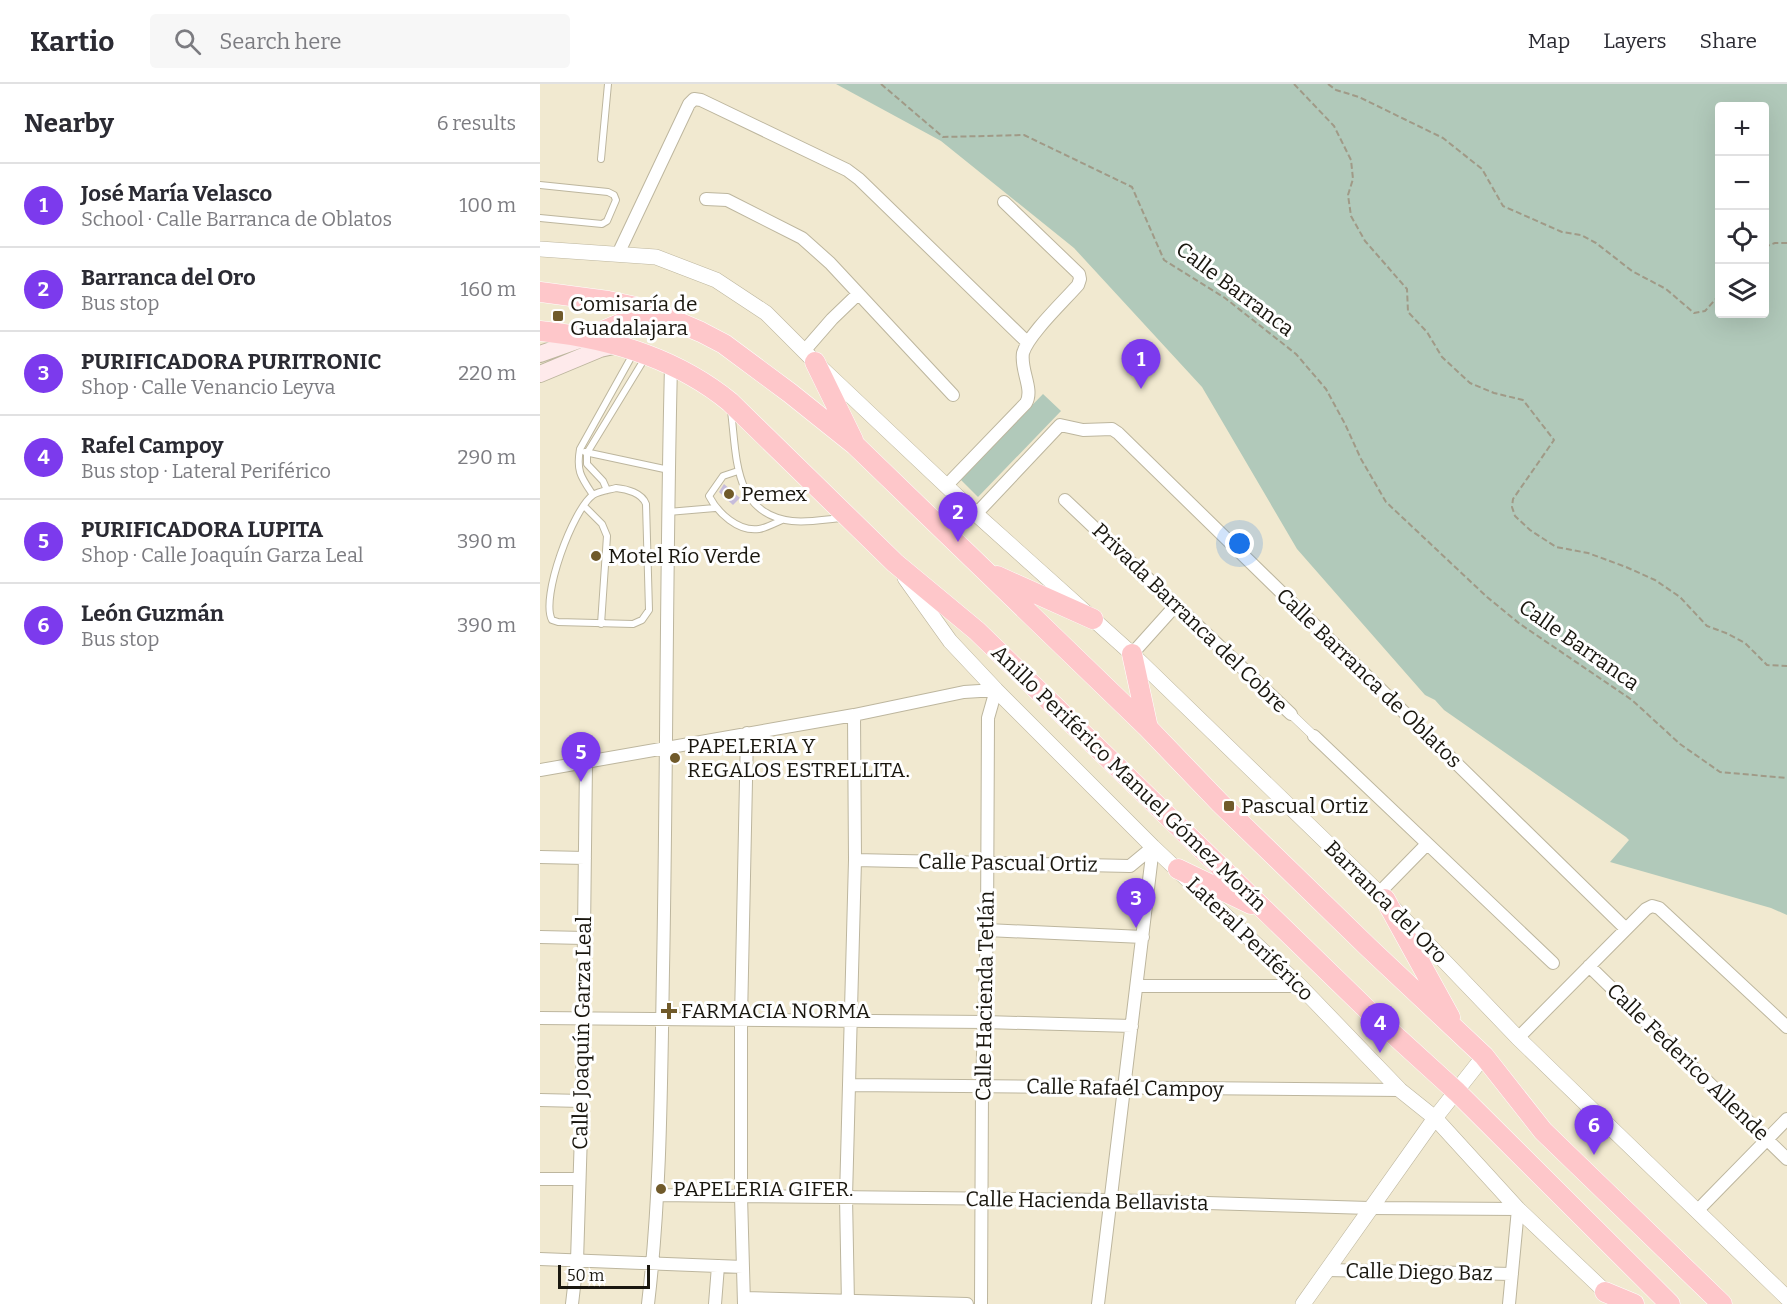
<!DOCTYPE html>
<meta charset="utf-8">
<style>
:root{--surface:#fff;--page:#f7f7f7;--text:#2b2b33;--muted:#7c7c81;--line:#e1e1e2;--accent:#7c3aed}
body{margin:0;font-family:Bitter,serif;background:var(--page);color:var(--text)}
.controls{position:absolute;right:18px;top:18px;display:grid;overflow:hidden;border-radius:6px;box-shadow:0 6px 24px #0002}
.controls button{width:54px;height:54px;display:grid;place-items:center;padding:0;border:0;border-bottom:2px solid var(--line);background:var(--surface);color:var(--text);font:30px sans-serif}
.scale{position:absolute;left:18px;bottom:15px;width:92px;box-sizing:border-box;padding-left:6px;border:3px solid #1a170f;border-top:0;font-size:16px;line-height:21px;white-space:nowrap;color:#1a170f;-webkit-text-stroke:4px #fff;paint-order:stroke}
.you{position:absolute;left:700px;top:460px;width:21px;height:21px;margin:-15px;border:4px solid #fff;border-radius:50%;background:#1a73e8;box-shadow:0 0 0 9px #1a73e833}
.badge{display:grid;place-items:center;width:39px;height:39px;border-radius:50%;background:var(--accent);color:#fff;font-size:20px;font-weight:700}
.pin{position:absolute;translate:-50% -50px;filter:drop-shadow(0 2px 3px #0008)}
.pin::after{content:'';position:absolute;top:32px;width:21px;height:18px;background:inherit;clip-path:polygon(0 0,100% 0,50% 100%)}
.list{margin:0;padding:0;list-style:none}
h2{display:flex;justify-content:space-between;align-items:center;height:78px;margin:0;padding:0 24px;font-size:26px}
h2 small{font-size:20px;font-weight:400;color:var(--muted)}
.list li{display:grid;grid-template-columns:39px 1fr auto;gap:18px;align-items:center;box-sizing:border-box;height:84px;padding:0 24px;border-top:2px solid var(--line)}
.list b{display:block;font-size:22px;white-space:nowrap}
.list p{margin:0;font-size:20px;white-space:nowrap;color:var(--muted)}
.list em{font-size:20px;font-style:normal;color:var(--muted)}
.icon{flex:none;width:33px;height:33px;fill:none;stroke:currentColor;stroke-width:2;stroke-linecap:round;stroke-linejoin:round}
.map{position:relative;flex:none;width:1247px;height:1220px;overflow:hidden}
header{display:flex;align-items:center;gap:36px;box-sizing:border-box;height:84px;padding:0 30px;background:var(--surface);border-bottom:2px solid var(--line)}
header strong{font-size:28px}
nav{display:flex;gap:33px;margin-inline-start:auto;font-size:21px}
.search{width:420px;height:54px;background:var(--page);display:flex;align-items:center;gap:15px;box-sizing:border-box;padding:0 21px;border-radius:6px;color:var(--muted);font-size:22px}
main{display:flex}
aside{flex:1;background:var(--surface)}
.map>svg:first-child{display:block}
</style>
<header>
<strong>Kartio</strong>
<div class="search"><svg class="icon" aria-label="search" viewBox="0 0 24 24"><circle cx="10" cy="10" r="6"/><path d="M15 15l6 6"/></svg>Search here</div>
<nav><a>Map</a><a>Layers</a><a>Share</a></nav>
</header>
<main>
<aside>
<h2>Nearby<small>6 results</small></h2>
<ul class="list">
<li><span class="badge">1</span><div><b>José María Velasco</b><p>School · Calle Barranca de Oblatos</p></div><em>100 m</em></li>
<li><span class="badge">2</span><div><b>Barranca del Oro</b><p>Bus stop</p></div><em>160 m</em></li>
<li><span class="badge">3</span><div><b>PURIFICADORA PURITRONIC</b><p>Shop · Calle Venancio Leyva</p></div><em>220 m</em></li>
<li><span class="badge">4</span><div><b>Rafel Campoy</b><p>Bus stop · Lateral Periférico</p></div><em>290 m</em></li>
<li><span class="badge">5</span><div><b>PURIFICADORA LUPITA</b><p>Shop · Calle Joaquín Garza Leal</p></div><em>390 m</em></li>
<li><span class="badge">6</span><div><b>León Guzmán</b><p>Bus stop</p></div><em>390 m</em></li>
</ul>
</aside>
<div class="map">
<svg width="1247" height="1220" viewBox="0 0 1247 1220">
<rect width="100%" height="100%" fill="#f1e9d0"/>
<path fill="#b1c9ba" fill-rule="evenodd" d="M296 0H1247V831L1231 824 1070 778 1089 756 1086 753 904 626 895 616 885 611 757 465 662 303 534 164 401 57ZM1180 22H1224V230H1180Z
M503 310 521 327 438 413 420 395Z"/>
<path fill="#c6bcdb" d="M184 400 200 414 193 421 179 408Z"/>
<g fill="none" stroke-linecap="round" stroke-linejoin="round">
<defs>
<path id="service" d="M61 75 68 0
M0 101 68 108 74 111 76 116 67 137 62 140 0 134
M191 327C197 373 193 430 252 437 269 439 287 435 303 434
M45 368 129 386
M198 387 183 392 169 412C178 429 198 448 219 445 226 444 235 439 242 436
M76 404C87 405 102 409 106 420L109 526 102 536 93 540 18 538 12 536C0 514 33 425 53 411 59 407 69 406 76 404Z
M67 406 63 397 47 380V369L105 274
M53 411C41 393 36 387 40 365L93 270
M44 422 62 440 67 452 61 540
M128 428 175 424"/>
<path id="pedestrian" d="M751 630 774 652"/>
<path id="minor" d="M166 115 187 116 262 154 290 179 413 311
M78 170 149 20 154 15 161 16 307 86 319 95 487 258
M265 266 292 235 318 210
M407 401 486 319C494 305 480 286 483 269 488 251 524 217 538 201L540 195 539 190 464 118
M525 416 751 630
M436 430 520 341 543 346 572 345 578 349 1085 844
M592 570 636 521
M774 652 1013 879
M0 686 314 631 424 608 456 606 448 634 447 846 442 1002 441 1220
M0 773 45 774
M315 776 590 782 613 763
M839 809 887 760
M447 846 603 853
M0 853 44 854
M1049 882 1247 1075
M597 902H760
M0 934 445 938 592 942
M978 954 1106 825 1112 822 1119 824 1247 943
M310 1001 860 1006
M0 1016 42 1017
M0 1095H39
M117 1111 571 1116 829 1124 978 1125 969 1220
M1157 1127 1247 1035
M0 1175 203 1183
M787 1186 972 1190
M204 1214 427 1220
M32 1220 37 1177 42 1017 46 679
M108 1220C121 1109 121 997 123 886 127 684 126 483 131 282
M175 1220 178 1182
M204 1220 201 1112V935L207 649
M308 1220 306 1113 315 776 314 631
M558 1220 613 763"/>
<path id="tertiary" d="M0 165 116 173 176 196 226 229 275 278 436 430 592 570 839 809 978 954 1247 1214
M365 494 410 557 456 606 613 763 760 902 860 1006 895 1034 978 1125 1072 1214
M763 1220 895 1034 944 972"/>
<path id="secondary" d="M0 270 48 253
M0 290 60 265 78 261"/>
<path id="trunk" d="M0 208 68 217 110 226 161 248 184 260 250 309 315 361 608 644 680 719 828 863 944 972 1003 1047 1182 1220
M0 247C69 254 136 274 190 318L355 479 437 547 839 937 917 1008 1130 1220
M49 253 112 226
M275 278 313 356
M457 492 553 535
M592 570 608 644
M638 785 711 820
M845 815 910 933
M1065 1208 1094 1220"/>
</defs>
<use href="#service" stroke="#bdb69e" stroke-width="8"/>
<use href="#pedestrian" stroke="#bdb69e" stroke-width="10"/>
<use href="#minor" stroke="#bdb69e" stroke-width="14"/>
<use href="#tertiary" stroke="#bdb69e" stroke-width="16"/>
<use href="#secondary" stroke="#bdb69e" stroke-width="18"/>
<use href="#trunk" stroke="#fff" stroke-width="21"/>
<path stroke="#a09a87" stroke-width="2" stroke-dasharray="6 3" stroke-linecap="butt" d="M341 0 403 53 484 51 592 103 624 176 685 214 756 270 786 305 805 340 821 375 846 418 947 513 980 540 1092 616 1140 660 1180 688 1247 694
M754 0 794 42 811 76 813 95 808 111 811 132 825 157 867 205 868 228 887 248 902 273 930 299 954 309 983 316 1014 356 973 415 972 423 975 432 990 446 1016 463 1048 469 1086 483 1115 496 1140 513 1167 542 1186 549 1205 559 1227 581 1247 582
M788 0 796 6 819 13 903 54 942 85 963 122 1022 148 1041 151 1056 159 1092 187 1126 205 1154 229 1165 227 1180 210
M1224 163 1235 159H1247"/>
<use href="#service" stroke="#fff" stroke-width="6"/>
<use href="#pedestrian" stroke="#fff" stroke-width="9"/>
<use href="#minor" stroke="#fff" stroke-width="12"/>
<use href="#tertiary" stroke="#fff" stroke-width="15"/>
<use href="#secondary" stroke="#feeaeb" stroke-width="16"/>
<use href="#trunk" stroke="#fec7ca" stroke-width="20"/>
</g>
<g fill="#705a2a" stroke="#fff" stroke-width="2">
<rect x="12" y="226" width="12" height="12" rx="3"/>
<circle cx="189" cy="410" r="6"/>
<circle cx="56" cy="472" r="6"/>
<circle cx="135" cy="674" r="6"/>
<rect x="683" y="716" width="12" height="12" rx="3"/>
<path d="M126 918h6v6h6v6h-6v6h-6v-6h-6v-6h6z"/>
<circle cx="121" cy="1105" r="6"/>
</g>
<g text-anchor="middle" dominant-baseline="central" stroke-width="6" stroke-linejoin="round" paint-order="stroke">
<g font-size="21" fill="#1a170f" stroke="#fff">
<text transform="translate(695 205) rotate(37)">Calle Barranca</text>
<text transform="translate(650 534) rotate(44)">Privada Barranca del Cobre</text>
<text transform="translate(1039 561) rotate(35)">Calle Barranca</text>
<text transform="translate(829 594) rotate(44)">Calle Barranca de Oblatos</text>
<text transform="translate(589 694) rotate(44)">Anillo Periférico Manuel Gómez Morín</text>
<text transform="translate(468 779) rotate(1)">Calle Pascual Ortiz</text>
<text transform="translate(846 818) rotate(45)">Barranca del Oro</text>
<text transform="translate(710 855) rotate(44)">Lateral Periférico</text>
<text transform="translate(445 912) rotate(-89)">Calle Hacienda Tetlán</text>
<text transform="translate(42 949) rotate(-89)">Calle Joaquín Garza Leal</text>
<text transform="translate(1148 978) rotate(44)">Calle Federico Allende</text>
<text transform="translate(585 1004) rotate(1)">Calle Rafaél Campoy</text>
<text transform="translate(547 1117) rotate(1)">Calle Hacienda Bellavista</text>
<text transform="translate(879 1188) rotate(1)">Calle Diego Baz</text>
</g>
<g font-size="21" fill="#1a170f" stroke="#fff" text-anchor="start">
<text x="30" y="220">Comisaría de<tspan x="30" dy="24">Guadalajara</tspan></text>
<text x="201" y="410">Pemex</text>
<text x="68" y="472">Motel Río Verde</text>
<text x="147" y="662">PAPELERIA Y<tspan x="147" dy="24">REGALOS ESTRELLITA.</tspan></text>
<text x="701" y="722">Pascual Ortiz</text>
<text x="141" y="927">FARMACIA NORMA</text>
<text x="133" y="1105">PAPELERIA GIFER.</text>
</g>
</g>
</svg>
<div class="controls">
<button>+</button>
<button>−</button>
<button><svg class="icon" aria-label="locate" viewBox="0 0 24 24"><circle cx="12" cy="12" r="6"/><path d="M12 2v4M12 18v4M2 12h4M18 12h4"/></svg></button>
<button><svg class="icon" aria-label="layers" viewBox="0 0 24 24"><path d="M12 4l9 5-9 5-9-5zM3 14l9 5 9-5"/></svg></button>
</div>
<div class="scale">50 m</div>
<div class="you"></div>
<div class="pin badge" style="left:601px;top:305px">1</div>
<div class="pin badge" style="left:418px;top:458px">2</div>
<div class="pin badge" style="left:596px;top:844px">3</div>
<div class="pin badge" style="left:840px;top:969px">4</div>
<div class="pin badge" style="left:41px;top:698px">5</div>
<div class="pin badge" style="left:1054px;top:1071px">6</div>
</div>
</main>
